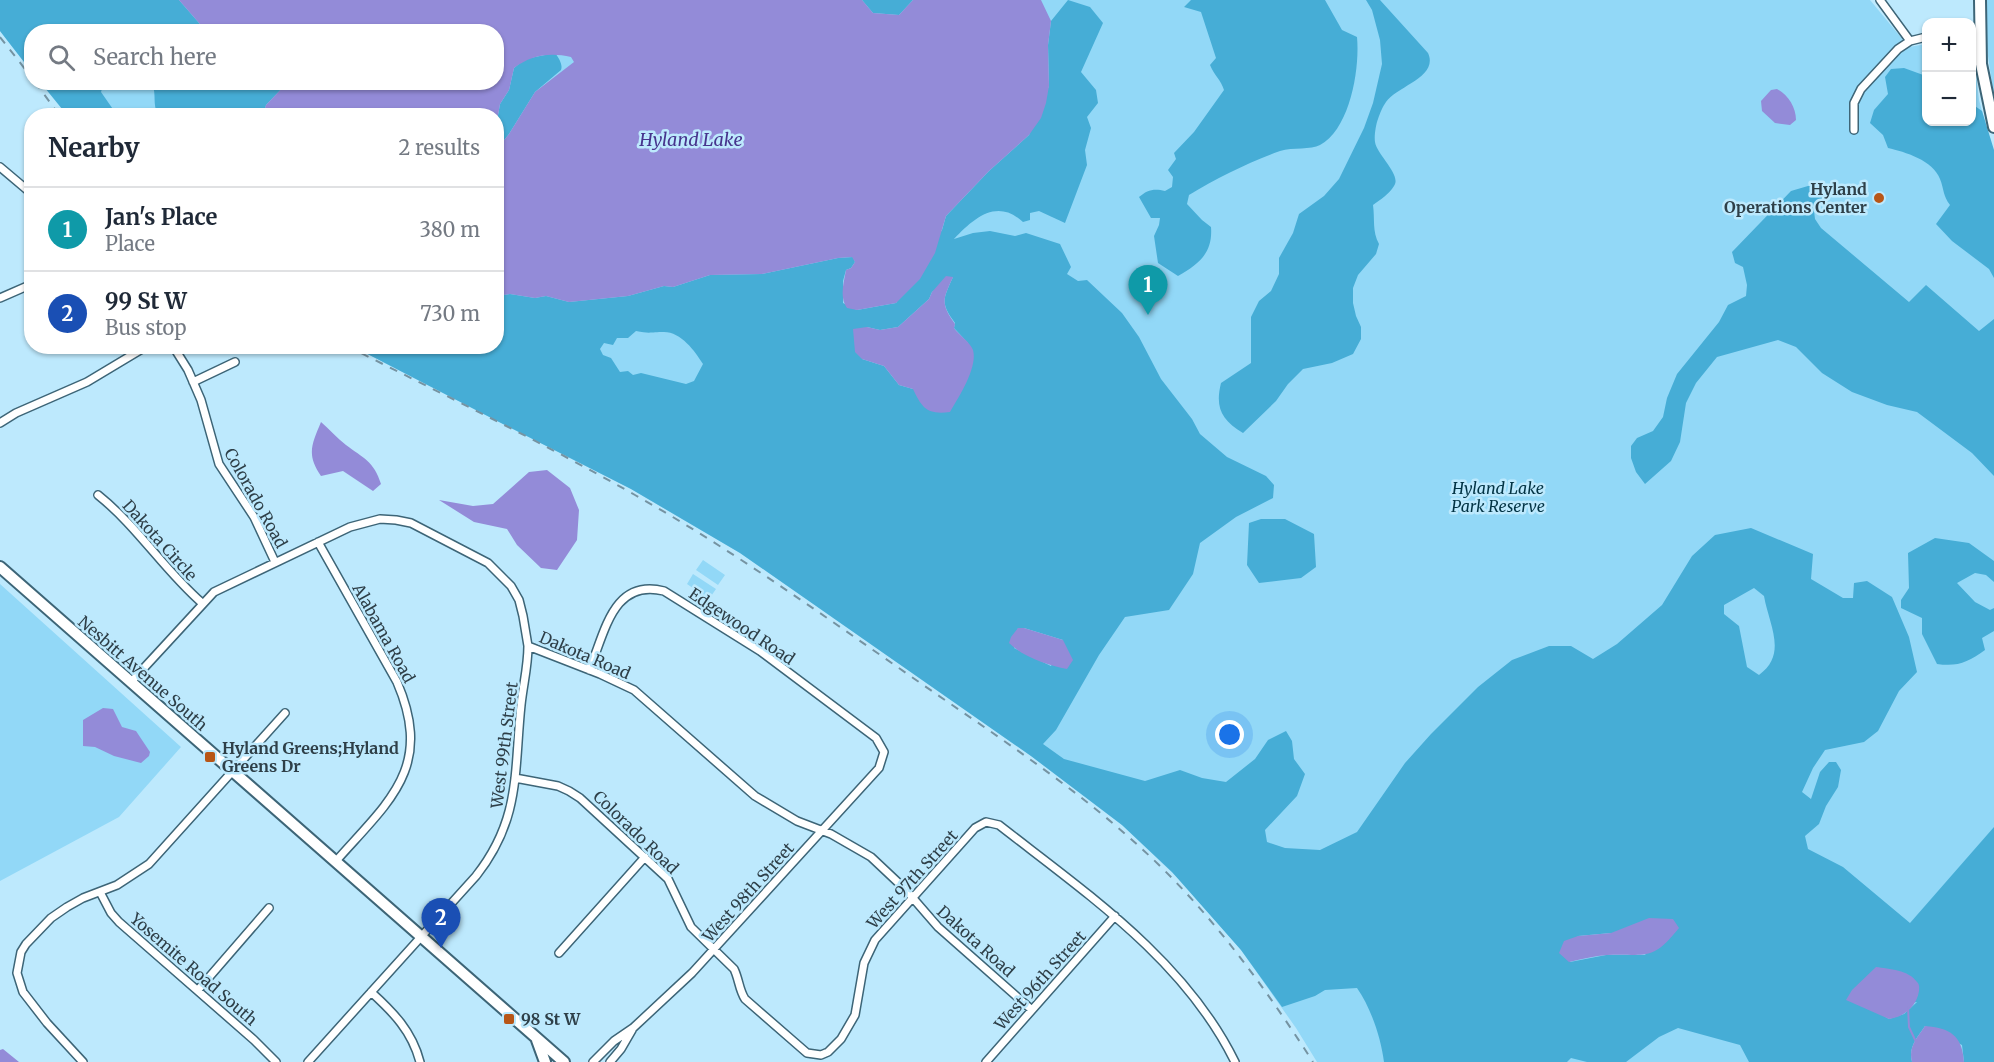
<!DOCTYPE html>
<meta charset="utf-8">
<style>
:root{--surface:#fff;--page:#f6f6f7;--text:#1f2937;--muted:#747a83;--line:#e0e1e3;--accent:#111827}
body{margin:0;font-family:Merriweather,serif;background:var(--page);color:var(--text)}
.controls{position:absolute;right:18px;top:18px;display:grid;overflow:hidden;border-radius:12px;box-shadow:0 2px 4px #0004}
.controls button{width:54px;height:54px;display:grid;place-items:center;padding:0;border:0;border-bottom:2px solid var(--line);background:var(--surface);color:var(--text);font:30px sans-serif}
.you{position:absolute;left:1230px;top:735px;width:21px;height:21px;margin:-15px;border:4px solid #fff;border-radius:50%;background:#1a73e8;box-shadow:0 0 0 9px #1a73e833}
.badge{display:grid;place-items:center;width:39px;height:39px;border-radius:50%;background:var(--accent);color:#fff;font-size:20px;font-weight:700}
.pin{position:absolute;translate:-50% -50px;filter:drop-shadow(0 2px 3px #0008)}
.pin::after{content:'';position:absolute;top:32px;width:21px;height:18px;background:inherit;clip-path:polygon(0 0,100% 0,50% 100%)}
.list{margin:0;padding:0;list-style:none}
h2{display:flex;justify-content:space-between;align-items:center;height:78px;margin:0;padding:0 24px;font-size:26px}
h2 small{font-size:20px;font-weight:400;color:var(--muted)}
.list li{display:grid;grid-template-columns:39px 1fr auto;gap:18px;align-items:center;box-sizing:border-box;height:84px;padding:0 24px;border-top:2px solid var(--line)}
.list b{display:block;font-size:22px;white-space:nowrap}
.list p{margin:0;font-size:20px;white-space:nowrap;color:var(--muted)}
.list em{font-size:20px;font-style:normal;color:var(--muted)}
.icon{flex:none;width:33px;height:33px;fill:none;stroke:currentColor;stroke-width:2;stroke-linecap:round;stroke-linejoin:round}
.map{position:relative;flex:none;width:1994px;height:1062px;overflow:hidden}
.search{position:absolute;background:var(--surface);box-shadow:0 2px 4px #0004;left:24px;top:24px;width:480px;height:66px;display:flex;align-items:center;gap:15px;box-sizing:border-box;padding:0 21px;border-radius:24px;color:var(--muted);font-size:22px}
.panel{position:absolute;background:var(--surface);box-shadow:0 2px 4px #0004;left:24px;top:108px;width:480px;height:246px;border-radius:24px}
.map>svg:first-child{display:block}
</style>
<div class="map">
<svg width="1994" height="1062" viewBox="0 0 1994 1062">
<rect width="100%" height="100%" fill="#bde9fd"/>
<path fill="#92d8f7" d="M0 0H1870L1909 47 1926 44V122H1972V41L1979 100 1994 154V1062H1317L1296 1028 1241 950 1182 882 1122 825 1031 756 740 553 631 489 501 423 354 347 496 346V116L67 115 41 83 496 82V32H32L31 71 0 31Z
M1987 0H1994V97L1987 49Z
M703 560 725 575 718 585 696 570Z
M693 574 716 589 709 599 687 584Z
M0 584 181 747 119 817 0 881Z"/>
<path fill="#46add6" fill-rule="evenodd" d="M0 0H179L206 31 32 32 31 71 0 31Z
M862 0H913L899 15 873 13Z
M1068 0 1090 7 1103 23 1081 72 1096 90 1098 103 1087 117 1091 128 1085 150 1087 165 1065 223 1039 211 1030 213V220L1023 222C997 198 974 218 954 239L973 233 990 231 1015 236 1026 233 1060 244 1071 267 1067 274 1078 281 1087 280 1122 313 1139 337 1161 379 1192 419 1200 434 1227 457 1266 476 1274 485 1273 498 1236 517 1200 543 1193 574 1169 610 1125 617 1099 655 1056 730 1043 744 1064 759 1145 781 1180 770 1202 778 1226 782 1255 759 1268 740 1286 731 1292 741 1294 759 1305 774 1297 796 1265 830 1267 842 1285 848 1320 850 1357 832 1405 763 1431 734 1478 687 1512 660 1549 646H1571L1593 659 1617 644 1662 605 1692 556 1715 535 1751 528 1813 554 1811 579 1843 598H1853L1854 583 1867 581 1892 597 1909 637 1917 672 1899 691 1878 731 1864 742 1825 750 1813 768 1802 792 1811 799 1820 772 1829 762H1836L1841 770 1838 787 1826 806 1819 824 1805 836 1808 849 1843 867 1910 923 1994 827V1062H1964L1962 1045 1925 1026C1917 1038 1908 1047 1912 1062H1749L1740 1045 1678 1028 1659 1037 1626 1062H1587L1571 1058 1567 1062H1384C1381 1038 1371 1008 1357 988L1325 990 1315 996 1282 1007 1241 950 1172 872 1122 825 1031 756 740 553 631 489 501 423 354 347 496 346 497 296 510 294 535 298 546 296 569 302 628 296 664 286 673 287 710 275 762 274 838 258 853 257 855 262 851 268 846 270 843 281V303L857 310 896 303 942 230 946 216 989 171 1029 135 1049 86 1048 45 1051 21ZM953 277C943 299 940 303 955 323L954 328 968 343 913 389 899 385 884 366 862 359 867 327 880 330 898 327 929 299 932 292ZM636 331C650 334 651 332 664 332 681 332 695 351 703 364L694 381 686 384 641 373 633 375 628 371 620 372 611 358 603 355 600 349 604 343 613 345 617 338H628ZM1754 588 1764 596C1769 625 1788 654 1759 675L1747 667 1739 626 1724 614V605ZM1018 628H1024L1063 640 1051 666 1014 648ZM1611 933 1646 955H1606L1570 962 1578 936ZM1917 1002 1904 1014 1889 1019 1875 1011Z
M1191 0H1325L1342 30 1357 37C1360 69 1350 129 1320 145 1311 150 1293 147 1280 151 1249 162 1217 178 1189 195L1187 204 1202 220 1211 227C1213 253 1199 264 1178 276L1158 263 1154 236 1159 225 1160 218H1151L1139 197C1147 190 1154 188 1165 191L1172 187 1173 177 1168 170 1176 159 1174 153 1194 132 1224 90C1221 80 1214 75 1210 65L1216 58 1201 12 1184 7Z
M1366 0H1380L1428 53C1439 77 1397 86 1386 102 1383 106 1380 113 1378 119 1376 124 1374 136 1375 142 1377 155 1402 175 1394 186 1389 194 1380 200 1373 205 1375 219 1372 231 1379 244L1376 254 1358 275 1353 288V303L1356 316 1361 327V339L1353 354 1332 363 1303 369 1288 384 1276 401 1243 433C1221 420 1215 407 1221 383L1251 363V317L1259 301 1271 291 1279 274V258L1293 233 1299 214 1324 196 1339 179 1364 128 1373 103 1382 64 1380 40 1372 10Z
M555 53C559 58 563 65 561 70L535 92 509 134 497 149V121L500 104 509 90 514 68 525 59Z
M1904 68 1926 76V122H1972V104L1982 111 1994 150V278L1989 269 1952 241 1936 224 1950 205C1943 196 1944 189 1940 179 1933 160 1905 152 1888 148L1883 135 1870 123 1874 110 1888 94 1885 77 1891 69Z
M41 83H104L101 92 117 115H67Z
M152 83H287L266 105 263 116 158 115C152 103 157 96 152 83Z
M1808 186 1821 187 1827 198 1814 211 1815 219 1821 228 1909 302 1926 285 1979 331 1994 319V476L1972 453 1917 412 1887 405 1852 392 1822 373 1796 347 1778 340 1717 357 1696 383 1686 403 1680 442 1671 461 1645 484 1636 472 1631 458V446L1637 438 1653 431 1663 417 1667 398 1677 374 1719 322 1728 305 1746 296 1747 285 1743 267 1735 263 1732 252 1791 191Z
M1261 519H1285L1314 534 1316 567 1301 578 1259 583 1247 565 1249 523Z
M1935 538 1969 543 1994 561V582L1986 575 1975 573 1957 583 1975 602 1990 610 1994 608V631L1982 638 1985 650C1968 662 1958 667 1937 664L1922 634V618L1901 608V600L1909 588 1908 553Z"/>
<path fill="#938bd8" d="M179 0H862L873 13 899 15 913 0H1041L1051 21 1048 45 1049 86 1046 103 1041 118 1029 135 989 171 946 216 935 253 920 279 896 303 857 310 847 308C839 297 844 282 846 270L851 268 855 262 852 257 838 258 762 274 710 275 673 287 664 286 628 296 569 302 546 296 535 298 510 294 497 296V149L509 134 535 92 574 62 571 57C550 52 531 55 514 68L509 90 500 104 497 121 496 116 263 115 266 105 287 83 496 82V32L206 31Z
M1777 89C1788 95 1796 107 1796 120L1790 125 1775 123 1762 111 1761 101 1771 90Z
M946 276 953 277C943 299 940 303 955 324L954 328C959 335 970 342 973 350 978 368 958 398 950 412 927 415 922 408 913 389L899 385 884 366 862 359 855 352 853 329 867 327 880 330 898 327 929 299 932 292Z
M321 422C329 429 337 438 346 445 363 458 374 461 381 484L373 491 343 471 321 476C306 454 312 444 321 422Z
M547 470 570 488 579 510 577 540 557 570 541 568 517 545 507 529 474 522 439 500 473 506 493 504 529 472Z
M1018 628H1024L1063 640 1073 660 1067 669C1048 665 1023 657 1009 643L1011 637Z
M103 708 113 709 122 727 136 731 150 752 149 756 141 763 114 756 95 747 83 746V720Z
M1649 918 1673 919 1679 928C1651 963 1646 953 1607 955 1595 956 1582 959 1569 962L1559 953 1564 941 1578 936 1611 933Z
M1876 967C1889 969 1909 970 1917 982 1920 985 1919 988 1919 991 1917 1006 1904 1017 1889 1019L1846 1000 1852 990Z
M1925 1026C1950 1028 1962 1035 1964 1062H1912C1908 1047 1917 1038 1925 1026Z
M3 1049 19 1062H0V1050Z"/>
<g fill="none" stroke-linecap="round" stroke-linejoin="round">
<path stroke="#938bd8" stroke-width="2" d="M1908 1007 1909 1027 1917 1044"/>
<defs>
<path id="street" d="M1880 0 1910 41
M1854 130V103L1861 89 1898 49 1910 41 1926 37
M0 167 32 194
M0 298 32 284
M173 346 188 370 201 400 219 464 254 517 275 562
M193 382 235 362
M0 423 16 413 87 382 147 346
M98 495C138 527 164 570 202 603
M318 542 397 682C434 768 389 801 336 861
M589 670C605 634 612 578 664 591L760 651 876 738 884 752 879 768 692 973 633 1028 614 1041 593 1062
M131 682 214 592 350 527 380 519 396 520 411 523 488 563 511 586 519 600 523 616 528 646 600 674 634 690 755 796 797 821 831 834 871 857 905 889 938 927 1032 1010
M515 778 558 786 569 791 580 798 668 879 691 927 734 969C739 979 739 990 745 999L807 1053 821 1055 828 1052 841 1039 855 1015 864 963 875 940 975 828 986 822 999 825C1086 893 1185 960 1235 1062
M100 892 111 913 119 922 254 1040 276 1062
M559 953 645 857
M198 990 269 908
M371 992C393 1012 412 1031 420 1062
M83 1062 47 1023 23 992 17 973 21 952 26 944 51 918 67 907 83 898 117 885 149 864 285 713
M308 1062 476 876C521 819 514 772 521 705 523 685 528 667 528 646
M610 1062 621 1049 632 1030
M986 1062 1115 916"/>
<path id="secondary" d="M1980 0 1981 64 1994 127
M0 567 564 1062
M537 1040 545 1062"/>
</defs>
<use href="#street" stroke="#3d6577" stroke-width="10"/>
<use href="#secondary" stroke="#3d6577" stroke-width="14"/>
<use href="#street" stroke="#fff" stroke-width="7"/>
<use href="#secondary" stroke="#fff" stroke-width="10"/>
<path stroke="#7593a2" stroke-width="2" stroke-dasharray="8 8" stroke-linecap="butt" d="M0 37 32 78
M35 82 60 116
M347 346C444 395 542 442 635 495 729 548 817 611 906 673 993 734 1083 791 1159 865 1219 924 1268 992 1313 1062"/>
</g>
<g fill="#b85617" stroke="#bde9fd" stroke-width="2">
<circle cx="1879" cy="198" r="6"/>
<rect x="204" y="751" width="12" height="12" rx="3"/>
<rect x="503" y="1013" width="12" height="12" rx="3"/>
</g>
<g text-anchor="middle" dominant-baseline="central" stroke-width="5" stroke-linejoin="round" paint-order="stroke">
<g font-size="16" font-weight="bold" fill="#2e3f48" stroke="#bde9fd" text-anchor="start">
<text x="1867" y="189" text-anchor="end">Hyland<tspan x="1867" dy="18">Operations Center</tspan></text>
<text x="222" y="748">Hyland Greens;Hyland<tspan x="222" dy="18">Greens Dr</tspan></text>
<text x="521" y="1019">98 St W</text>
</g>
<g font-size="16" font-style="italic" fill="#023344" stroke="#bde9fd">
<text x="1498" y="488">Hyland Lake<tspan x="1498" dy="18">Park Reserve</tspan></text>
</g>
<g font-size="16" fill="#2e3f48" stroke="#bde9fd">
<text transform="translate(256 498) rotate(61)">Colorado Road</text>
<text transform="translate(160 540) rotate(48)">Dakota Circle</text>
<text transform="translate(742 626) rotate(34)">Edgewood Road</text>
<text transform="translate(384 633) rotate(61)">Alabama Road</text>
<text transform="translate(585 655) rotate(23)">Dakota Road</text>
<text transform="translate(143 673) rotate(41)">Nesbitt Avenue South</text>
<text transform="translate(504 745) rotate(-83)">West 99th Street</text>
<text transform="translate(636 832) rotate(44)">Colorado Road</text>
<text transform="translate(912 879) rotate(-48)">West 97th Street</text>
<text transform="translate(748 892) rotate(-48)">West 98th Street</text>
<text transform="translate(976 941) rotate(42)">Dakota Road</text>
<text transform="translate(194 969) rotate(41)">Yosemite Road South</text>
<text transform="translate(1040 980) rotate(-48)">West 96th Street</text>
</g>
<g font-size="18" font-style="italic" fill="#47348d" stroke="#bde9fd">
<text x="691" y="139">Hyland Lake</text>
</g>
</g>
</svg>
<div class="controls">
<button>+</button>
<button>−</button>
</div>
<div class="you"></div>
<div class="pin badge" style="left:1148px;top:315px;background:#0f9aa8">1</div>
<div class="pin badge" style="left:441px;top:948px;background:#1a4fb4">2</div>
<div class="search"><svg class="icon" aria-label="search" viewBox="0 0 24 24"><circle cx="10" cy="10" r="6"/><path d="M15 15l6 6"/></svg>Search here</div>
<section class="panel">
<h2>Nearby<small>2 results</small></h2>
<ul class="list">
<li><span class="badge" style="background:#0f9aa8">1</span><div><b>Jan's Place</b><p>Place</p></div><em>380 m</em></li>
<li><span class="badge" style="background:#1a4fb4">2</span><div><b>99 St W</b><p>Bus stop</p></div><em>730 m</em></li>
</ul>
</section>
</div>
